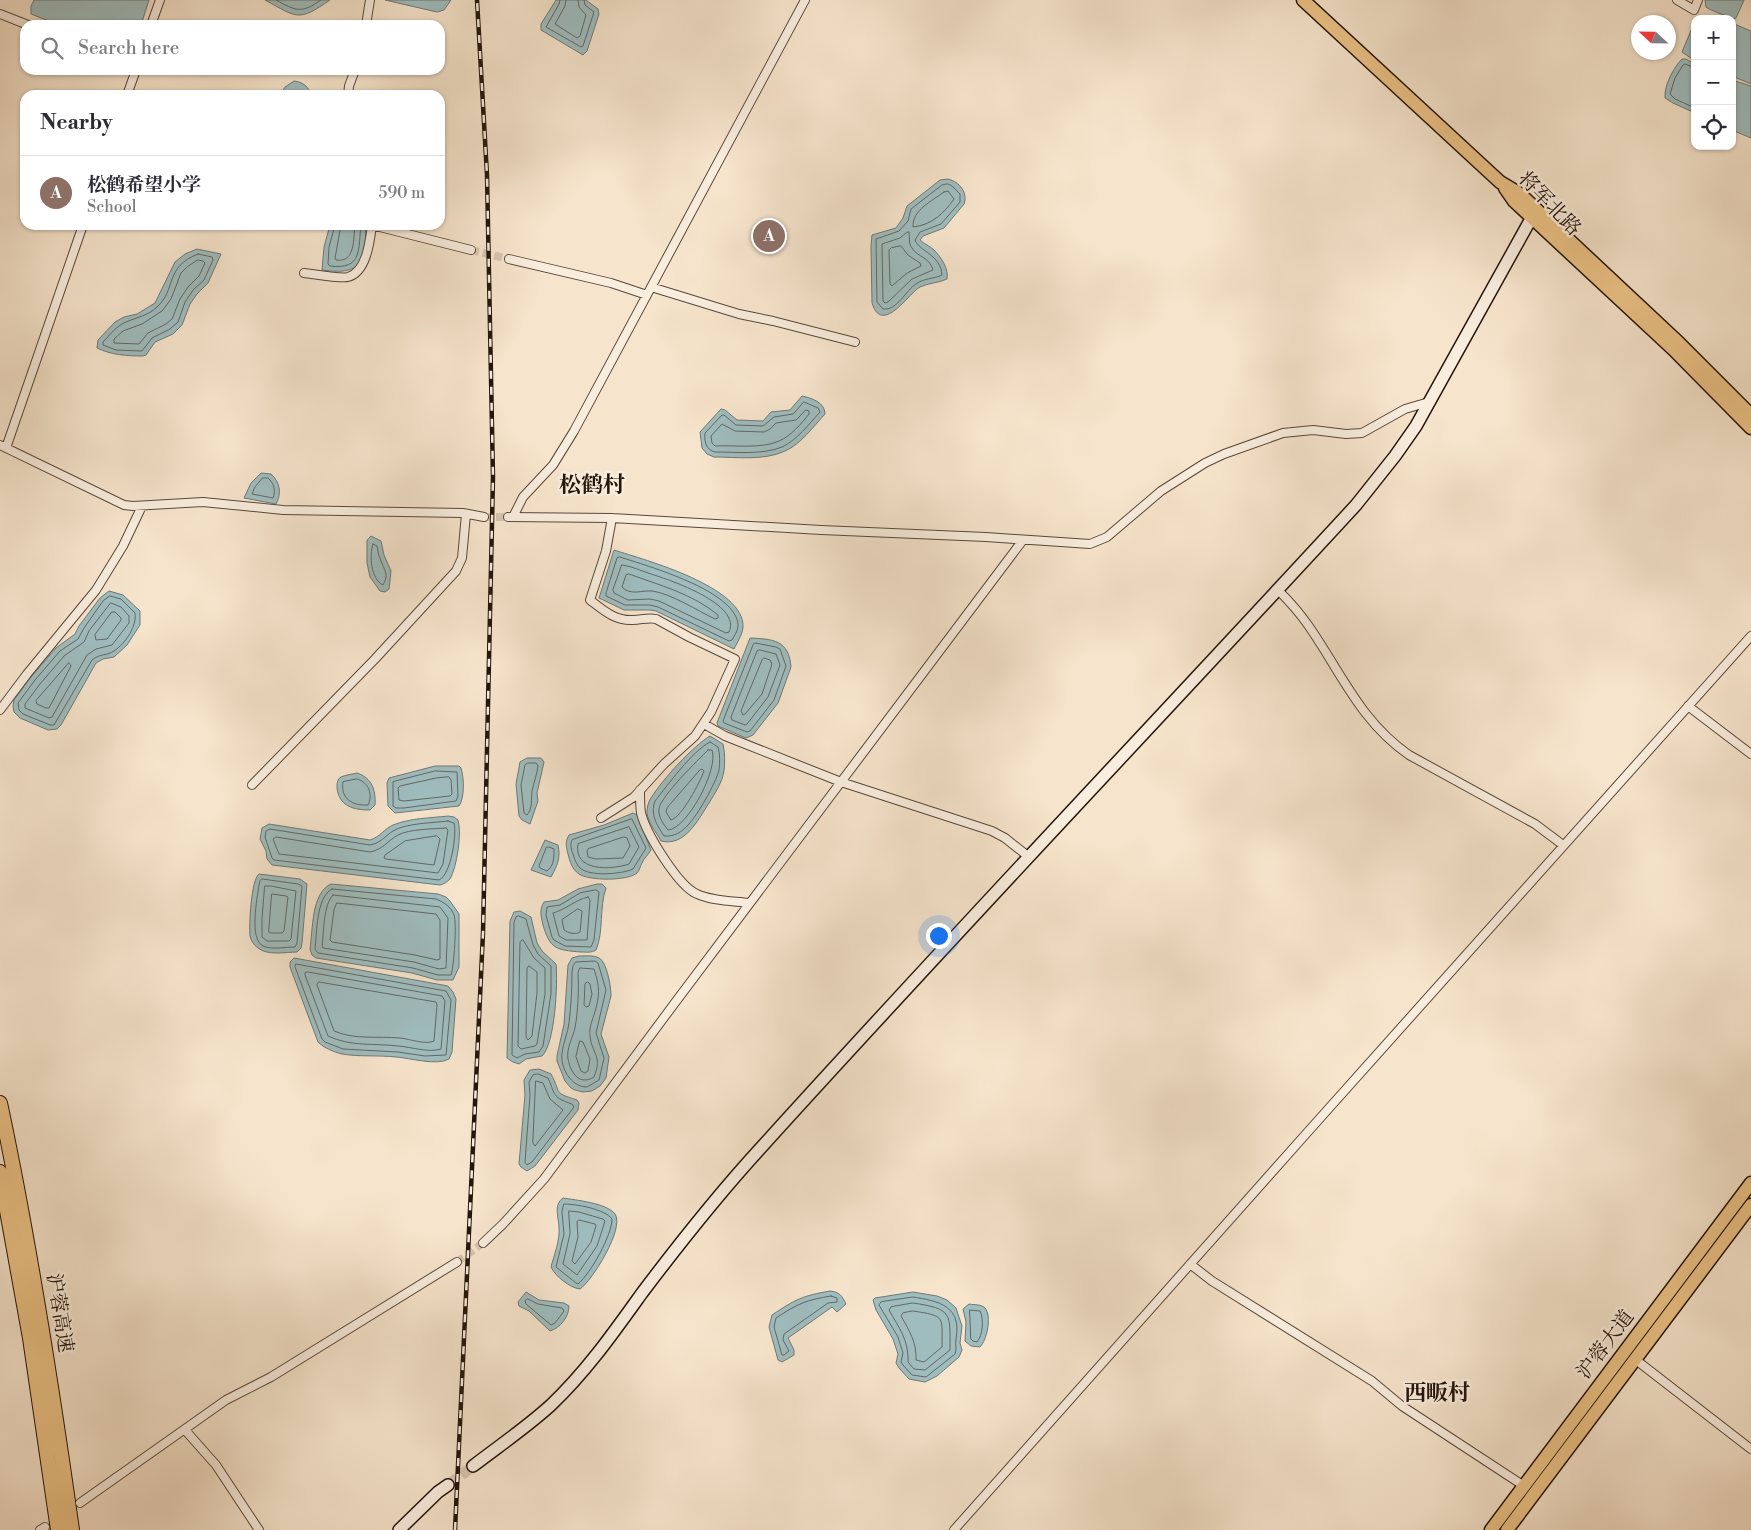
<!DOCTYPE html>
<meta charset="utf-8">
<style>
:root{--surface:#fff;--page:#f2f2f3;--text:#2b2b33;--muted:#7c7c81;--line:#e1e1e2;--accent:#8f2418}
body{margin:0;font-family:"Libre Bodoni","Noto Serif SC",serif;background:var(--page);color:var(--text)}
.controls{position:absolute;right:15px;top:15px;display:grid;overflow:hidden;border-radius:10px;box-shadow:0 1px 4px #0004}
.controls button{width:45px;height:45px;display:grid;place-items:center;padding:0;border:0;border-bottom:1px solid var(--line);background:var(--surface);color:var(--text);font:25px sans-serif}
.compass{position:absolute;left:1631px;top:15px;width:45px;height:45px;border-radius:50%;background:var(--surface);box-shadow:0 1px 4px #0004;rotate:292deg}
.you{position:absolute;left:938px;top:935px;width:18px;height:18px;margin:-12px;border:4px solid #fff;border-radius:50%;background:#1a73e8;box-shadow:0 0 0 8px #1a73e833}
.badge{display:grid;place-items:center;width:32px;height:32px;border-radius:50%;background:var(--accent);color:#fff;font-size:16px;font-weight:700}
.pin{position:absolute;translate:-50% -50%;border:2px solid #fff;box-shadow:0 1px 5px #0006}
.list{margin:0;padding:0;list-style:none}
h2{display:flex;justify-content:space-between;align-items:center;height:65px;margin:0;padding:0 20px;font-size:21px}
h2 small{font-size:16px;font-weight:400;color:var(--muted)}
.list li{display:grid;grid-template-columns:32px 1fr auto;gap:15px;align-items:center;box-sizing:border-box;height:75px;padding:0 20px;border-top:1px solid var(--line)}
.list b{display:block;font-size:19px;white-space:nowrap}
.list p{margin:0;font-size:16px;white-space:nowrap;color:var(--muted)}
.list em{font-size:16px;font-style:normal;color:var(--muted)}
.icon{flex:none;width:28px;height:28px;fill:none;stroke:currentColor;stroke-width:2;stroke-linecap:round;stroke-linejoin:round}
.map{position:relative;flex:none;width:1751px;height:1530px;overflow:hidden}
.search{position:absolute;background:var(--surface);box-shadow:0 1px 4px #0004;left:20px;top:20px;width:425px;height:55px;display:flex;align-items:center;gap:12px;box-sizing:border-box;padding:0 18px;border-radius:15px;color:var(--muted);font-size:19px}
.panel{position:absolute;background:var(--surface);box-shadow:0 1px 4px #0004;left:20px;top:90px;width:425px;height:140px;border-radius:15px}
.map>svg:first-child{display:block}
</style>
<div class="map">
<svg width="1751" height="1530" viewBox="0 0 1751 1530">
<rect width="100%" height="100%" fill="#f6e4cc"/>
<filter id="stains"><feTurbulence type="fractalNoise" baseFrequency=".004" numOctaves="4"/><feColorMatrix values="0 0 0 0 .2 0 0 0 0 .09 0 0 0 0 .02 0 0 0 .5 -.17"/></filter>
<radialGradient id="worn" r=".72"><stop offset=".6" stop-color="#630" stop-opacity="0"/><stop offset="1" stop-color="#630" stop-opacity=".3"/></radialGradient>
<path fill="#9fbdbf" stroke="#6e7977" d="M34 0H149L141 25H59L31 14V6Z
M265 0H330C298 22 298 18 265 0Z
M385 0H451L444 10 437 12Z
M556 0H586L598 9 599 14 587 51 583 55 541 30V24Z
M1705 0H1744L1736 18 1733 19 1709 9 1706 7Z
M1695 21V61L1682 52Z
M1732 23 1751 31V84L1732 76Z
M1682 59H1686L1695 64V113L1673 103 1665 98C1664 85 1674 67 1682 59Z
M1732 80 1751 86V138L1732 130Z
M294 81C303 82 309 87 311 95H280L285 87Z
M948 179C960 182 968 193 964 204L944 228 923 236 920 240C924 244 930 246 934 250 941 257 949 269 947 279 939 283 928 283 920 287 909 293 882 336 872 303L871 246 872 235 896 228 903 218 907 206 940 180Z
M330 225H366C365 232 366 239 365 246 362 273 344 273 322 270L324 247Z
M197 249 221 254 208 283 197 294 190 304 182 325 173 334 155 342 146 355 143 356C128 356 111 355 97 348L98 340 115 322 124 317 137 314 155 303 175 262 185 254Z
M802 396C811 398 825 402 825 414 813 427 801 444 785 451 764 461 736 457 714 457L707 454 702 448 700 432 721 409 725 410 737 420 763 421 771 412 790 410Z
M261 473 271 474C280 482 282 493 276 504L244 498 251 483Z
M371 536 381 541 384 555 391 571 389 589 385 592 380 591 370 577 367 563V540Z
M614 550C645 560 746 587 743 628 742 635 737 643 734 649L656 611 650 610H624L599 598Z
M109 591 123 595 140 611V625L127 645 114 657 103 659 96 663 61 725 57 729 48 730 20 718 14 712 13 706 14 700 31 677 56 648 75 634 79 626 100 598Z
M750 638C773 639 789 640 791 667L778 703 753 735 746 738 718 726 717 723Z
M710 736 723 744C725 753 725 762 724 771 722 783 715 793 709 803 698 820 685 847 661 841 656 832 648 822 647 813 647 808 648 802 651 798 662 780 693 746 710 736Z
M527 758H541L544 762 537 793 538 801 530 824 522 820 519 816 516 784 520 762Z
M435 766H459L461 768C464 778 465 797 459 806L395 813 388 806 387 783 389 778Z
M357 773C372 778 376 790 375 805L370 810C353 810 339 806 337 788 337 784 337 779 341 777 345 775 353 774 357 773Z
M633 813 637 815 651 850C649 854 644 858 642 863 640 866 640 870 637 873 628 881 589 881 579 874 572 869 570 862 568 854 566 846 565 842 569 835L604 825Z
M448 816 454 817 458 820C462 833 457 867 450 879 447 882 444 884 440 885L272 865 267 859 266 851 260 839 262 828 269 824 370 840C380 837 384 829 393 825 410 818 431 818 448 816Z
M545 840 558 845C561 858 557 866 551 877L531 870Z
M259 874 300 879 307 884 302 943 301 948 297 952C285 952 268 956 258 948 254 945 251 941 250 936 249 925 251 880 259 874Z
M331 884 438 894 446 897 450 901 459 914V967L453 980H437L412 973 316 958 312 955 310 949C313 930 311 893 331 884Z
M597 884H602L606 888C599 908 604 931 596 950 591 953 587 952 581 952 556 950 550 949 543 925 541 916 539 910 544 902L558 900 578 889Z
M520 911 531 917 537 943 542 951 556 964C558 983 555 1044 542 1056L526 1059 519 1064 513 1062 507 1058 510 921 514 912Z
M579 956C585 956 594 955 599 958 607 962 611 987 611 996L601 1034 609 1057 606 1078 600 1086 592 1091 583 1092 575 1090 571 1088 565 1081 557 1061V1056L564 1024 568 965 572 958Z
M294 958 448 986 453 992 456 999 452 1052 449 1059C437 1066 410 1058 396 1057 378 1055 360 1057 342 1054 334 1052 324 1048 318 1042L290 967V962Z
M539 1069 551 1074C562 1094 552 1092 577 1100L579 1103 578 1110 535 1166 527 1171 521 1167 519 1164 525 1095 524 1080 530 1070Z
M563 1198C575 1200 607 1203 615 1214 625 1228 592 1281 580 1289 570 1288 555 1276 551 1267 554 1255 560 1241 559 1228 559 1218 553 1205 563 1198Z
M830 1291C840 1292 842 1296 846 1304L837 1312 832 1307 788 1338 794 1350V1355L782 1362 778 1360 769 1327 772 1315C796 1299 802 1296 830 1291Z
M526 1292 539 1300 564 1303 569 1306C569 1317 560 1328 550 1331L529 1311 519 1306 518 1302Z
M913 1292 937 1296 947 1300 956 1308 962 1326 960 1343 962 1350 959 1357 937 1376 925 1382 909 1379 899 1368 896 1363 898 1354 893 1339 876 1310 873 1300 875 1298Z
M969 1304C974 1305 981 1304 985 1308 992 1316 987 1340 980 1347L971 1346 965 1341 966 1322 963 1309Z"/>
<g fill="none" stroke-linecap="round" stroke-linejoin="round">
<path stroke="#626864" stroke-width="1" d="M276 0C296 11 301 14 321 0
M560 0 559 4 546 27 581 47 583 46 594 12 585 5 584 0
M566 0 565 6 555 24 577 38 580 36 586 15 579 7 578 0
M1695 68 1685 64 1683 65 1675 78 1670 94 1675 99 1695 108
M948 184 952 186 960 194V202L941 224 920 232 915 240C919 251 941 255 942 275 934 279 924 278 916 284 906 290 897 311 883 309L877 302 876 239 899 231 908 221 911 209 942 185Z
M944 192 948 191 954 199C944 213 932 225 913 227 912 210 932 201 944 192Z
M335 225 329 247 328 264 330 266C363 270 358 249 361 225
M341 225 335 258 336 260C356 263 353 238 355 225
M909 232C910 237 908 243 912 248 918 258 929 256 933 270L912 279 888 302 885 303 883 301 882 244 900 238 906 233Z
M901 246 908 255 920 263 921 266 907 273 892 286 890 284 889 250 891 248Z
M198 254 212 257 213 260 204 280 193 290 185 302 178 322 170 329 152 338 142 351 116 350 103 345V342C110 335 116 326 126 322 137 317 148 316 157 307 177 289 164 267 198 254Z
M198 260 203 261 205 263 199 276 188 287 180 299 172 319 166 324 148 333 139 344 114 343V339L123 331 142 324 162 311 171 299 181 273 187 267Z
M804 402 818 408 820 412C809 424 797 440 782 447 762 455 736 452 715 452 706 450 704 441 705 433L722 415H724L736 425 763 426 774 417 793 414Z
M806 410 809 411V414C801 424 791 436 779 441 762 449 734 445 715 446L712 443 711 436 722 424 735 431 764 432 770 429 776 423 796 420Z
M263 478H268C274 483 276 491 273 498L252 494 255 487Z
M373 544 377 546C378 550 378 554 380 558 383 569 390 573 383 585 371 579 369 556 373 544Z
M620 557C647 566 738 591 738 626 738 631 734 636 732 640L729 641 658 607 650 605H625L606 596V593L617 558Z
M622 565C631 566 642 571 651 574 670 580 742 604 729 632L726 633 659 601 650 599 628 600 614 593 613 590Z
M629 574C659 585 693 594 718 615V618L715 619C698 611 670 593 652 591 642 590 630 596 622 587L626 575Z
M110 596 121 599 135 613C137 626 126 643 114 651 107 656 101 653 92 660L54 725H50L23 714 19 710 18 703 35 680 60 651 78 639 84 628 103 601Z
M111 603 121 607 129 616V623L112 645 96 649 87 655 52 717 49 718 25 708V704L40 684 64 656 84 642 89 631Z
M112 612H115L121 618V620L107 639 96 640 95 635Z
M755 643 776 647 780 649 786 666 774 700 750 731 747 732 724 723 723 721 753 645Z
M760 650 776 654 780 665 768 697 747 724 745 725 732 720 731 717 757 651Z
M764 658 770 660 772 664 762 694 745 714 743 715 741 711 762 660Z
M69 663 71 666 49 708H46L37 704 36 701Z
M710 742 718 747C720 754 720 763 719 770 716 783 697 816 688 825 682 832 674 837 664 836 657 825 650 815 655 801 668 785 692 751 710 742Z
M708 750H712C719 769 687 829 668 830 664 825 658 817 659 809 660 797 698 760 708 750Z
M528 763H536L538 766C537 774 534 782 532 791 531 799 533 808 527 815L524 813 521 785 525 765Z
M700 770 702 769 704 771C700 782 682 817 671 820L666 812 667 808Z
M435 771 457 772 458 796 456 801 404 808H396L393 806V782Z
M449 777 451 780 452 794 450 796 404 801 399 800 398 788 400 786 436 778Z
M357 779C369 782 373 795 368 805 353 806 340 799 343 782Z
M632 819 646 848 633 869C622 874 590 877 580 868 576 864 575 860 573 854 571 849 570 845 572 840Z
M448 821 454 823C457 834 451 875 439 880L274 860 272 858 265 837 266 831 270 829 370 845C381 843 385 836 393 831 406 823 433 823 448 821Z
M629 827 639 847 629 864C611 870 573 872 578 844Z
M446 828 448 830 443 864 438 873 279 854 273 839 276 837 370 852C384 849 387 841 398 835 409 829 433 829 446 828Z
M437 836 440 839 434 865 386 859 384 858 385 855 405 841Z
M624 837 627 838 630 846 623 858 596 859 588 857 587 851 588 849Z
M549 847 554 849C554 857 554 866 547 871L540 868 539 866 546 848Z
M262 879 298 884 302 886 297 943 295 947C286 947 271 950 263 946 249 939 257 899 259 885L260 881Z
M265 886H271L296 891 291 939 289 941H267L262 937V919Z
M332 889 436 899C444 902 451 907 454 915 457 923 454 966 451 975H438L413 968 318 953 315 949C317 933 316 897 332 889Z
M596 890 599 892 594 940 591 947 565 946 554 940 552 937 546 915 547 907 560 905 580 893Z
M272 894 286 896 288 897 284 931 282 933H271L269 932Z
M333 895 440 907 448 918 446 968 439 969 414 962 323 948 322 946C324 933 323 904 333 895Z
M588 897 590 900 587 940H566L559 936 553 913C565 910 575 900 588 897Z
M337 903 436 914 440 920V959L437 960 415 955 332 942 330 940 334 910Z
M578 909 582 911 580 932C576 935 568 933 564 930L562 920Z
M519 916 526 919 533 945 538 954 551 966V994L543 1046 539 1052 525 1054 517 1058 512 1055 514 922 516 917Z
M523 940 534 958 545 968V994L537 1044 535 1046 521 1049 518 1046 520 942Z
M576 962 595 961 598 963 606 990 596 1033 604 1058 599 1080 587 1087C571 1087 560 1068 562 1053 563 1043 568 1033 569 1023 571 1006 572 989 572 972L573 966Z
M296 964 446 991 451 1000 446 1055 425 1056 398 1052 343 1049 325 1042 322 1039 295 967Z
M529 966 537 972V993L532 1036 528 1040 526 1037 527 969Z
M580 968 594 969C600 987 600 996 594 1015 592 1021 589 1028 590 1035 591 1053 603 1055 594 1077 579 1086 571 1073 568 1059 566 1049 573 1037 575 1028 578 1011 579 990 578 973Z
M308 972 442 996 445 1001 441 1049C428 1053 412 1047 398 1046 373 1043 352 1047 328 1036L305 975V973Z
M319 982 436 1002 437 1005 434 1041C425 1045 410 1039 400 1038 378 1036 355 1040 334 1031L317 985Z
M588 982 590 984 592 994 589 1006 586 1007 584 1005 585 984Z
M580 1041 583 1042 590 1059 588 1071 585 1073 581 1071 576 1057Z
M538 1074 548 1078C556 1096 552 1097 572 1104L574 1107 532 1162 527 1165 525 1162 530 1095 529 1082 533 1075Z
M536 1081 543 1083 550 1099 563 1110 535 1146 533 1143Z
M564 1204C576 1204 605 1209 612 1219 612 1235 591 1273 578 1284L576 1283 556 1267 564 1234 562 1212Z
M569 1211 579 1212 603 1219 605 1221 597 1246 577 1275 563 1264 570 1234Z
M579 1220 595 1224 596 1226 591 1242 575 1264 572 1261 578 1237 577 1222Z
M831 1296 837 1298V1302L828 1303 784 1334 783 1340 789 1351 784 1355H782L774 1327 776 1318C797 1304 806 1300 831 1296Z
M913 1297C939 1301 962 1306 956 1339 955 1345 957 1349 955 1354L926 1377 912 1375 903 1365 901 1362 903 1353 898 1337 879 1305 881 1302Z
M528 1299 538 1304 562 1308 564 1311 555 1323 551 1325 526 1304 525 1301Z
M913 1303C953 1309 950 1313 950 1350L925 1370 914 1369 908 1362C909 1340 899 1328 889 1310L891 1307Z
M970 1310 980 1311C984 1319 983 1335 977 1342L973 1341 971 1339Z
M913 1311C946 1316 942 1316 942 1347L924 1362 916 1360C917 1343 909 1330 901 1316L903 1313Z"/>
<path stroke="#d6c5af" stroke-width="8" stroke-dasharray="8 4" stroke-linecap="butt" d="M471 250 509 259
M484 517H508
M457 1262 483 1243"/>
<path stroke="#d6c5af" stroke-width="11" stroke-dasharray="11 5.5" stroke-linecap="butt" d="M448 1485 473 1466"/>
<defs>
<path id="minor" d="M1677 0 1694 10 1698 0
M0 14 28 25
M151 25 160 0
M366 25 370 0
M127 95 136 70
M348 95 349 86 355 70
M372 225 471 250
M509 259 611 283 647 295
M304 273C314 274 341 279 348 277 367 272 370 240 372 225
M651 287 739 314 773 321 855 342
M0 445 124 505 133 506 203 502 283 510 463 513 484 517
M6 448 83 225
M508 517 612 518 821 530 986 537 1090 544 1107 537 1161 491 1205 463 1224 454 1283 433 1313 430 1346 434 1362 433 1405 409 1429 402
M513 517 523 497 553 465 574 431 805 0
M1278 590C1289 601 1299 612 1308 625 1341 672 1360 721 1409 755L1535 824 1563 845
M1688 706 1751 754
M0 710 27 674 96 590 123 546 142 506
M704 724 725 736 841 782 992 831 1005 838 1029 857
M252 785 375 659 456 571 462 558 466 514
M640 790C640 798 640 806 641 813 646 833 678 886 697 894 712 901 733 901 749 903
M601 818 634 797 664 764 695 736 711 712 735 659 689 637 656 619C648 617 641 620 633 620 615 621 603 610 590 600L606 551 612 518
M483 1243 503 1224 544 1179 677 1000 1023 540
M1190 1264 1212 1281 1372 1381 1402 1406 1524 1486
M1636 1360 1751 1449
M185 1430 216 1465 259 1530
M80 1503 226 1400 271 1377 457 1262
M40 1530 45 1527
M954 1530 1305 1135 1751 636"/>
<path id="secondary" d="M473 1466C499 1446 527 1427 551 1405 586 1372 614 1332 642 1293 679 1244 717 1196 758 1151 955 933 1157 721 1356 505L1395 456 1416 426 1532 217
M399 1530 438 1492 448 1485"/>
<path id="primary" d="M1491 1530 1751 1183
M1507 1530 1751 1205"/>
<path id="trunk" d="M1303 0 1500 182 1520 194 1679 343 1751 415
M1505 188 1514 201 1673 349 1751 428"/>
<path id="motorway" d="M0 1103C30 1244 52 1387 72 1530
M0 1172 30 1338 58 1530"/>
</defs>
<use href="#minor" stroke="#58483a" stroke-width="10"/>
<use href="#secondary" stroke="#24140a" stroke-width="14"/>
<use href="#primary" stroke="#24140a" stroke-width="15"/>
<use href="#trunk" stroke="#24140a" stroke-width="15"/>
<use href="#motorway" stroke="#24140a" stroke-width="16"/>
<use href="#minor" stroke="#f9edde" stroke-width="8"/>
<use href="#secondary" stroke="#f9edde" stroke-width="11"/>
<use href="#primary" stroke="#ebc286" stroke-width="12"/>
<use href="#trunk" stroke="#ebc286" stroke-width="12"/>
<use href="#motorway" stroke="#ebc286" stroke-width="14"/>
<defs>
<path id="rail" d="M455 1530 483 933 493 477 487 175 477 0"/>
</defs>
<use href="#rail" stroke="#24140a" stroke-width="4.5"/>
<use href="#rail" stroke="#f9edde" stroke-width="2.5" stroke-dasharray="8" stroke-linecap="butt"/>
</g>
<g text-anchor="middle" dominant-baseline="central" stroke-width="5" stroke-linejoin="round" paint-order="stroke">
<g font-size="20" fill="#24140a" stroke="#f9edde">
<text transform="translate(1549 204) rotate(46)">将军北路</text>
<text transform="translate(59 1313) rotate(81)">沪蓉高速</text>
<text transform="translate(1606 1345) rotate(-53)">沪蓉大道</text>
</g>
<g font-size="22" font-weight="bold" fill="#24140a" stroke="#f9edde">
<text x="592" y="485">松鹤村</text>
<text x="1437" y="1393">西畈村</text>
</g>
</g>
<rect width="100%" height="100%" filter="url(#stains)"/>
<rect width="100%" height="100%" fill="url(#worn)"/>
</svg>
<div class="controls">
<button>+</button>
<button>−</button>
<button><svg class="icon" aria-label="locate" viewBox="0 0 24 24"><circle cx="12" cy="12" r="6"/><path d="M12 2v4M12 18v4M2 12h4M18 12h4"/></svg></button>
</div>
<svg class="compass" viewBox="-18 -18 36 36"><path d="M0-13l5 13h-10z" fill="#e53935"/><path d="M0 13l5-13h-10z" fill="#7c7c81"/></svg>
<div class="you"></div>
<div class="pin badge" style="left:769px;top:236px;background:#8d6e63">A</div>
<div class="search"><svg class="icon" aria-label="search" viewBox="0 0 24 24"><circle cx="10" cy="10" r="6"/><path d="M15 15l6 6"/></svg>Search here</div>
<section class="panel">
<h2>Nearby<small></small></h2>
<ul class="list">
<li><span class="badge" style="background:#8d6e63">A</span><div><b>松鹤希望小学</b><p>School</p></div><em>590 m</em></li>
</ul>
</section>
</div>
